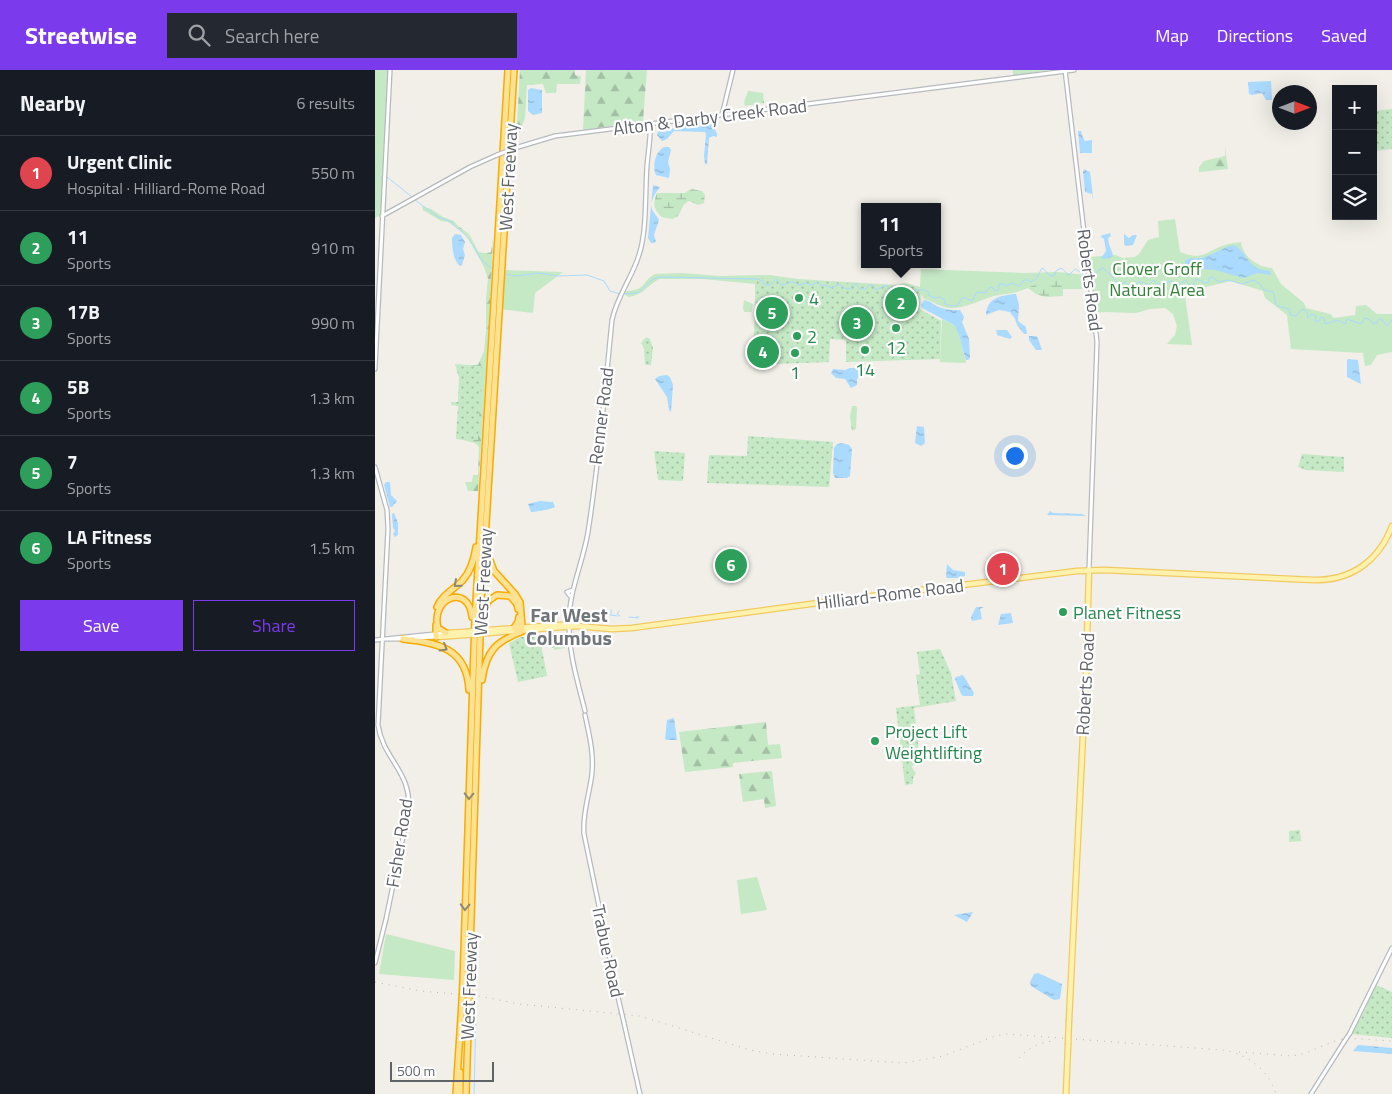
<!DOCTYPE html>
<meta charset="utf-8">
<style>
:root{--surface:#171b24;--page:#242831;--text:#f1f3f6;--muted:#9ea1a6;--line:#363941;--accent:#7c3aed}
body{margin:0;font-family:"Titillium Web",sans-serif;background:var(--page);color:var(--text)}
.controls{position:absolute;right:15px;top:15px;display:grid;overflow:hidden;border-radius:0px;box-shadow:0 5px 20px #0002}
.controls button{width:45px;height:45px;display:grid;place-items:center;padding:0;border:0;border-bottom:1px solid var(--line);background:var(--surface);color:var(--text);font:25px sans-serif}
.compass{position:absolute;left:897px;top:15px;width:45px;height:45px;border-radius:50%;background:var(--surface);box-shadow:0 5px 20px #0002;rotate:90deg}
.scale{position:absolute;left:15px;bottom:12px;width:104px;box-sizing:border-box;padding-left:5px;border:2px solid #5f6368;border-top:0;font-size:14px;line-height:18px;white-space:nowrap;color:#5f6368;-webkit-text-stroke:4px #fff;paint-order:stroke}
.you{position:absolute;left:639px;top:385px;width:18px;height:18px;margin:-12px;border:4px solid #fff;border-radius:50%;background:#1a73e8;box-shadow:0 0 0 8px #1a73e833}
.badge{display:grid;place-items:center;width:32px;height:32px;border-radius:50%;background:var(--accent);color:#fff;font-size:16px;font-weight:700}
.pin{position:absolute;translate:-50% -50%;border:2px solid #fff;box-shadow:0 1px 5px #0006}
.popup{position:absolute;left:486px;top:133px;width:80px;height:65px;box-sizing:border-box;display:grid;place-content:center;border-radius:0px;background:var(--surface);filter:drop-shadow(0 1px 4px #0005);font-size:16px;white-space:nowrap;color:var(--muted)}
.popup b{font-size:19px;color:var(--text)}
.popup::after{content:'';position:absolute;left:50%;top:100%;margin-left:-10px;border:10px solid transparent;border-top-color:var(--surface)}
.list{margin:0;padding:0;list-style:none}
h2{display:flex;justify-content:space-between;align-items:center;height:65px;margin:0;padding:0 20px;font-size:21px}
h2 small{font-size:16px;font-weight:400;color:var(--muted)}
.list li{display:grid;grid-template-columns:32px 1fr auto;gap:15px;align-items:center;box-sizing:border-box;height:75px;padding:0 20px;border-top:1px solid var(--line)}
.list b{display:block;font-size:19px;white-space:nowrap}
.list p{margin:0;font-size:16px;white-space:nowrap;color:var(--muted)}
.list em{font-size:16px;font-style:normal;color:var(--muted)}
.actions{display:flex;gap:10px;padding:15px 20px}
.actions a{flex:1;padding:11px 0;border:1px solid var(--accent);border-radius:0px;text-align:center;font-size:18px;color:var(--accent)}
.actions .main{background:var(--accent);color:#fff}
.icon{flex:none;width:28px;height:28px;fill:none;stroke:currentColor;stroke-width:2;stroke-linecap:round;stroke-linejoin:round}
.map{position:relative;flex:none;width:1017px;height:1024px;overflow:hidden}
header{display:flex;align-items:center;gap:30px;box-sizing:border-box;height:70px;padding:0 25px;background:var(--accent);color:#fff}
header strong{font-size:24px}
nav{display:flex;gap:28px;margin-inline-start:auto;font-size:18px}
.search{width:350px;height:45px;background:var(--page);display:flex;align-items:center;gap:12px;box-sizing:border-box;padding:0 18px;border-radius:0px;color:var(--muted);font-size:19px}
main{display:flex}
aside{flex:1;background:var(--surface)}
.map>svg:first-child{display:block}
</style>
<header>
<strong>Streetwise</strong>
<div class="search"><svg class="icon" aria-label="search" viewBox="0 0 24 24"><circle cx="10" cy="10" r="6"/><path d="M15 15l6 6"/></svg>Search here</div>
<nav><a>Map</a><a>Directions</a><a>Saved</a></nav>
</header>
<main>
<aside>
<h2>Nearby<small>6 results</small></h2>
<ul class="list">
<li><span class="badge" style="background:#e0444e">1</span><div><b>Urgent Clinic</b><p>Hospital · Hilliard-Rome Road</p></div><em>550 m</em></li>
<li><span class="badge" style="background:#2e9e5b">2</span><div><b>11</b><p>Sports</p></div><em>910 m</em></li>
<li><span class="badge" style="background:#2e9e5b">3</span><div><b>17B</b><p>Sports</p></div><em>990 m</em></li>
<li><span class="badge" style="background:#2e9e5b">4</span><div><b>5B</b><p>Sports</p></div><em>1.3 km</em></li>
<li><span class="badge" style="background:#2e9e5b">5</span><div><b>7</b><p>Sports</p></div><em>1.3 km</em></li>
<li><span class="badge" style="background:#2e9e5b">6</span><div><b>LA Fitness</b><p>Sports</p></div><em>1.5 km</em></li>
</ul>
<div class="actions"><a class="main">Save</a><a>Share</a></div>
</aside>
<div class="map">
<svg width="1017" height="1024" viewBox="0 0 1017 1024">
<defs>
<pattern id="forest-firs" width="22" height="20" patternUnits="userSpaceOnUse" patternTransform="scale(1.25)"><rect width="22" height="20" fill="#c5e8c5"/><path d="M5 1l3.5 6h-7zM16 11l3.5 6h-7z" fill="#a3c0a4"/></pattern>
<pattern id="wetland-marsh" width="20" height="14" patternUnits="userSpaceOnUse" patternTransform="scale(1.25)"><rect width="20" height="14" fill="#c5e8c5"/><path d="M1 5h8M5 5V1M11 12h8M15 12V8" fill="none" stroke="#a3c0a4"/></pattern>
<pattern id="cemetery-stones" width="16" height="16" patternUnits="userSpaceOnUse" patternTransform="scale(1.25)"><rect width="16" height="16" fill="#c5e8c5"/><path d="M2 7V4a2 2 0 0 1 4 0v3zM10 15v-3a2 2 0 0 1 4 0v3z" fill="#a3c0a4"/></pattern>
<pattern id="park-dots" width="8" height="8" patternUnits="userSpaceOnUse" patternTransform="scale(1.25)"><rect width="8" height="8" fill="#c5e8c5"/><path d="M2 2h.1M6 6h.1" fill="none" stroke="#a3c0a4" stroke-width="1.8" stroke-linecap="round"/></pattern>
<pattern id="water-ripples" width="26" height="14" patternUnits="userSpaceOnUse" patternTransform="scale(1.25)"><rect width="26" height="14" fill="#aadaff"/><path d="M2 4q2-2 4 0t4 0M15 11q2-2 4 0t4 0" fill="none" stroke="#8eb4d2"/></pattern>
</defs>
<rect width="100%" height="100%" fill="#f1efe8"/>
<path fill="#c5e8c5" d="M0 0H13L6 145 0 148Z
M638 0H673L638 6Z
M800 149 805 182C829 191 829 182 850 175 855 173 861 173 866 172 868 187 882 197 897 198L906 214 929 233 931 238 955 244 959 248 980 245 981 236 991 235 1002 244H1017V282L1002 285 996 295 990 296 988 283 916 279 912 245 890 228 888 221 856 211 818 220 809 219 817 275 792 274 800 265 802 256 798 244 790 238 775 239 761 243 730 242 719 243 716 219H688V226C672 227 667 227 653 218 649 219 646 221 642 222 635 224 627 224 619 226 605 230 589 239 574 238 565 237 558 231 549 229L545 222 540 220 380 245V214L328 209H284C273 215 267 226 253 227L250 224 251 221C273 220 265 212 280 204L306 203 345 206 395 205 422 209 522 215 530 213 545 217 546 199 650 203 683 202 711 205 714 207V204H717L714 187 740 185 748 188 760 187 764 184 773 170 784 167 783 151Z
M127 200 188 202 160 223 158 243 125 239Z
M567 249 579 255 583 259 591 293 565 292Z
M382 807 392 840 366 844 362 810Z
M11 864 80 881 79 910 4 904Z"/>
<path fill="url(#forest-firs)" d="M145 0H200V5L206 6 205 14H182L181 23H171L168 14 152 15 150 48 141 71Z
M211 0H272L268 51 210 60 208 59Z
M373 21 388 23 389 33 370 36 369 32Z
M850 77 853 99 824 102V97L829 91 850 86Z
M47 136 56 139 68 147 79 151 82 155 94 164 103 181C106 183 112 184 116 182L118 169 114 256 103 421H93L90 412H97L98 405H103L104 377 100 373 84 369 89 295H103L109 281 111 261V229L113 209 109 197 92 166 86 161 73 152 66 151 48 140Z
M369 230 378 234 376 242H369L368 238Z
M477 336H481L482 338 481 359 477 361 475 346Z
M391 652 393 675 405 674 407 688 358 693V697L310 702 304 662Z
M397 701 401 736 390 738 389 729 368 732 364 704Z"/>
<path fill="url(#wetland-marsh)" d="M317 119 327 121 330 125 329 133 323 135 314 131C307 134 307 140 303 146L297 149 287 147C278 139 278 133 282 123H309Z
M682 208 689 213C688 225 675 230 664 225 660 224 657 221 653 218L670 209Z"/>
<path fill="url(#cemetery-stones)" d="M188 569 190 578 179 580V578H177L176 571Z"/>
<path fill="url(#park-dots)" d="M1017 39V79L1001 81 998 41Z
M382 208 546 217 545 239 566 251 565 289 471 292V270L455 269 454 292 377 295Z
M271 267 275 269 278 278 276 295H270L269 278 266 273Z
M80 294 107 296 103 370 81 369 83 336 76 335V332H83L84 308Z
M373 366 458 372 454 417 332 413 334 385 372 386Z
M279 381 310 383 308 411 283 410Z
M927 384 969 387V402L931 400 923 397Z
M169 566 165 569 172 606 143 612 134 573 146 567Z
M565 579 576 603 581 631 539 638 545 691 542 692 536 697 541 703 538 708V714L530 715 521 638 545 635 541 605 545 604 542 582Z
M925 760 926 771 914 772V761Z
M1001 915 1017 922V968L976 964 986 948Z"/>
<path fill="url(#water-ripples)" d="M896 11 897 30H891L887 23 877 25 874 24 873 12Z
M156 18 167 20V43L158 45 153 41V20Z
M337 53 342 64V67L338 66 334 68 332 94H330L329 86 331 64 330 62 299 61 292 69 287 71 282 65 283 62 286 60Z
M703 61H706L708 68 710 71 717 70V83H705Z
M289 77H294L296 80 293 92 295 99 294 108 281 105C277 96 280 82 289 77Z
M709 99 715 102C716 109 718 124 718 130L717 124 710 122 708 102Z
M278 115 285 117C281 122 274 132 277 139 278 142 282 146 284 150L279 165 281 172 278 173H276L273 168Z
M735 163 736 166 733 168C734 178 737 179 738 186L734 188 728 189 726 188 731 181 729 169 725 166Z
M80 164 86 165 90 172 88 179 90 185 87 195 85 196C78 191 77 176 77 168Z
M749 164 754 168 758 165H762L758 175 751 176 749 174Z
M859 175C868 179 871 190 879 196 883 200 890 200 895 201L896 205 883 203 868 208 840 200 823 199 812 202 809 200 810 191C816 186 823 190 829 187 840 184 848 177 859 175Z
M639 224H641L644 235 643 251 651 257 652 264H649L642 255 640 249 635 242 624 240 611 245C612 228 624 226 639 224Z
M549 230C555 231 558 234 564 237 571 240 577 240 585 240L589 247 587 252 594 269 595 288 593 290H591C587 279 585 262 579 255L547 238 546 235Z
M621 260H632L637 267 635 269 622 265Z
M654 266H661L663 268 667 280H661L654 270Z
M973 289 983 290 986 314 972 307V290Z
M475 298H494L497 300 493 305H485L482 309V315L476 318 470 309 461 308 456 303 458 299 470 300Z
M292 305 295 307 298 315 296 342 294 340 292 327 280 309 284 306Z
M542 356 549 357 550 373 546 376 540 373Z
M467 373 474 375 477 379 475 406 472 408H460L458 403 459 378 462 374Z
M11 412H15L16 425 22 431 17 437H15L9 415Z
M165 431 178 432 180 437C178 439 159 442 156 442L153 434Z
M675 441 678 443 707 444 711 446 672 445Z
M19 443 23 453V465L20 467 18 464 20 461 18 458 17 444Z
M572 494 578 500 590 502V506L584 508H572L571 506Z
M601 537H609L605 539 607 549 597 551 596 547Z
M636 543 638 553 623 555 626 544Z
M588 605 599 623 598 626H588L586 624 580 609 581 607Z
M299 648 302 670H292L290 669 292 650Z
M598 842 592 852 579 845Z
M663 903 687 914 685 929 679 930 656 916 655 912 659 904Z
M983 975 1017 978V984L978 981Z"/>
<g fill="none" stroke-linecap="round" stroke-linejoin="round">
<path stroke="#aadaff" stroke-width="1" d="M6 107H12L37 127
M40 130 63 147 77 152C81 159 86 160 91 166 103 179 100 188 118 199
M128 204 142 206 164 203 183 206 212 205 229 211 235 221 245 224 263 223 278 209 286 207 382 209 388 211 390 215H395L401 209 406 215C417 213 415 209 424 215L432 213 437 215 442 212 447 216 450 215 457 218 464 214 469 218 475 219 478 214H481L485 219H490L495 215H498L501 220 511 215 518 222 521 221 523 217C533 216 530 218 536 222 542 221 547 218 554 222L553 225 560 228 565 227 570 230V234L578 236 583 235 587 228H590L597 231 602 222 610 223 614 218 617 217 620 221 624 219V214H630L631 216 637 213 645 216 649 210H653L655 212 661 209 667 198C673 201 671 206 679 206L681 201 686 198 694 205 700 199C708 203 707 206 719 206L724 200 728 198 737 206 743 216 750 212 754 219 758 218 763 212H767L773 215 779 210 783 214 796 211 804 215 810 210 815 216 818 215 821 209 831 213 834 212V208L837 207 844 212 853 210 867 214 879 210 885 214 889 220 898 222C901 227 898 233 903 236 907 238 911 237 915 240V245L921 246 927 239 932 241 933 248 937 244 941 246 940 251H944L946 247 949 248 950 254 963 250 970 254 972 249 986 254 990 248 994 249 997 253H1002L1004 249H1006L1012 256 1017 250
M228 538 230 544 236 545
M236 540V545L242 546
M244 541 242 544 245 546
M254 547 263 548
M261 547H264
M99 1024 101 946"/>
<defs>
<path id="secondary" d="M690 0 722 272 714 500
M347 45 358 0
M140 78 180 66 699 0
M7 146 95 97 122 85
M0 299 15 0
M0 397 12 440 13 459 3 655C8 690 39 703 33 743L11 849 0 893
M196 527 192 522 198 520
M40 568 61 567
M8 569H29
M0 570 69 563
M210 641C203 613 194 584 194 555 193 523 208 493 213 462 224 392 230 320 237 250 242 226 257 208 264 185 272 162 270 122 272 96 273 82 276 68 275 54
M210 645C214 664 219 683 217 703 215 723 207 743 209 764L242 923
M249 953 265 1024
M975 963 1017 878
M936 1024 969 972"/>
<path id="primary" d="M113 560 199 554
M71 563 90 562
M114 563 201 556 237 559 257 558 480 528 702 501 730 500 938 510C976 511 1004 491 1017 456
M61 567 90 565
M694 950 711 604 714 500
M691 1024 693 975"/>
<path id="motorway" d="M113 476 114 488 119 501 140 524 145 532 147 557 141 561
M62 537C67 525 78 520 87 511 96 501 99 490 101 477
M109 547 113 531 122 525 135 526 142 534 143 539
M61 555V567
M139 558 143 552 144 547
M71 563 63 558C55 527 94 513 97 547
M28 569C63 573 92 578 94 620
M107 610C111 580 122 571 148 561
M88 911 100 548 133 0
M94 911 106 535 139 0
M81 1024 87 931
M85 1024V1002
M91 1024 94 931"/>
</defs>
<use href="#secondary" stroke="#b6babf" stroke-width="5.5"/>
<use href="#primary" stroke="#f2c960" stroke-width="7"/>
<use href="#motorway" stroke="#f9ab00" stroke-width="8"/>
<use href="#secondary" stroke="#fff" stroke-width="3"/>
<use href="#primary" stroke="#fff2af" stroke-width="4.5"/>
<use href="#motorway" stroke="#fde293" stroke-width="5"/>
<path stroke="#b6b7b8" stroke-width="1" stroke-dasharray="1 6" stroke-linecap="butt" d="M0 912 45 921 104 926 144 934 265 946 375 980 397 984 529 993 568 986 620 966 631 964 847 980C873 984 893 999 901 1024
M864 982 917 986 931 983 957 972 970 968 1017 971
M644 988C653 978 665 972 679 971"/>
<defs>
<path id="secondary-bridge" d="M122 85 140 78
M242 923 249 953
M969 972 975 963"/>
<path id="primary-bridge" d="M90 562 113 560
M90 565 114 563
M693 975 694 950"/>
<path id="motorway-bridge" d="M87 931 88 911
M94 931V911"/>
</defs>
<use href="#secondary-bridge" stroke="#b6babf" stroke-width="5.5" stroke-linecap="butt"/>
<use href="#primary-bridge" stroke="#f2c960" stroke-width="7" stroke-linecap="butt"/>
<use href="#motorway-bridge" stroke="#f9ab00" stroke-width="8" stroke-linecap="butt"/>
<use href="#secondary-bridge" stroke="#fff" stroke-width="3"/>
<use href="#primary-bridge" stroke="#fff2af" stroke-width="4.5"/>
<use href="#motorway-bridge" stroke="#fde293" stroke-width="5"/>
</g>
<defs><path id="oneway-chevron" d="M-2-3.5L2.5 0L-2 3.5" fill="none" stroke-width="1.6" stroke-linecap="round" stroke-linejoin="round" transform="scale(1.25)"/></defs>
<g stroke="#8e8975">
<use href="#oneway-chevron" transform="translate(82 514) rotate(139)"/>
<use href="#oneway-chevron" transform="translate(69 578) rotate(31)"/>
<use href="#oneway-chevron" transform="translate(94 726) rotate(92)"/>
<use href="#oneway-chevron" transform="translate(90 837) rotate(92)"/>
</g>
<g fill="#2e9e5b" stroke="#fff" stroke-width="2">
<circle cx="424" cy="228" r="5"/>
<circle cx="521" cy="258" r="5"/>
<circle cx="422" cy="266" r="5"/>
<circle cx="490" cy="280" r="5"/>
<circle cx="420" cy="283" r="5"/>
<circle cx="688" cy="542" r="5"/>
<circle cx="500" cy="671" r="5"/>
</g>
<g text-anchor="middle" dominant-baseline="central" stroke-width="4.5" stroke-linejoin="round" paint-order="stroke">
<g font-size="18" fill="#5f6368" stroke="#fff">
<text transform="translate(335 47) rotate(-7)">Alton &amp; Darby Creek Road</text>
<text transform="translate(133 107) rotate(-87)">West Freeway</text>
<text transform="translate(715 210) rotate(83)">Roberts Road</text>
<text transform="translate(226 346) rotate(-83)">Renner Road</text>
<text transform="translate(108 512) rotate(-87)">West Freeway</text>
<text transform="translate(515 524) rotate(-7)">Hilliard-Rome Road</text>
<text transform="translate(710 614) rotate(-87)">Roberts Road</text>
<text transform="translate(24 773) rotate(-81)">Fisher Road</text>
<text transform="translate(233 881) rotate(78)">Trabue Road</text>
<text transform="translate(94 916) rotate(-88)">West Freeway</text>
</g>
<g font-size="18" fill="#348238" stroke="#fff">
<text x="782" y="198">Clover Groff<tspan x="782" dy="21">Natural Area</tspan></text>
</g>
<g font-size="18" fill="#27864d" stroke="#fff" text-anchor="start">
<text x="434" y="228">4</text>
<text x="432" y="266">2</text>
<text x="521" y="277" text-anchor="middle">12</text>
<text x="490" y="299" text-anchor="middle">14</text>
<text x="420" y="302" text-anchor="middle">1</text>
<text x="698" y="542">Planet Fitness</text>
<text x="510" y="661">Project Lift<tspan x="510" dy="21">Weightlifting</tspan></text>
</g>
<g font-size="20" font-weight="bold" fill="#70757a" stroke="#fff">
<text x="194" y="544">Far West<tspan x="194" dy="23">Columbus</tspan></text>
</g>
</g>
</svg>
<div class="controls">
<button>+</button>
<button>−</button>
<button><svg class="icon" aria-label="layers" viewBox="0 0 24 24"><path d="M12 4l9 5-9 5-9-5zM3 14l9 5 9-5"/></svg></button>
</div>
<svg class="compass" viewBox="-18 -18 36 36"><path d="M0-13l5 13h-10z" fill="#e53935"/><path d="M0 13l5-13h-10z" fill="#9ea1a6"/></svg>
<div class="scale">500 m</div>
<div class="you"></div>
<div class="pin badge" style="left:628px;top:499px;background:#e0444e">1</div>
<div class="pin badge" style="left:526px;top:233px;background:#2e9e5b">2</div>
<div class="popup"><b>11</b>Sports</div>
<div class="pin badge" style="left:482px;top:253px;background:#2e9e5b">3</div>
<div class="pin badge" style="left:388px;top:282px;background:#2e9e5b">4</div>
<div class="pin badge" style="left:397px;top:243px;background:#2e9e5b">5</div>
<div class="pin badge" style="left:356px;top:495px;background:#2e9e5b">6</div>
</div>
</main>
